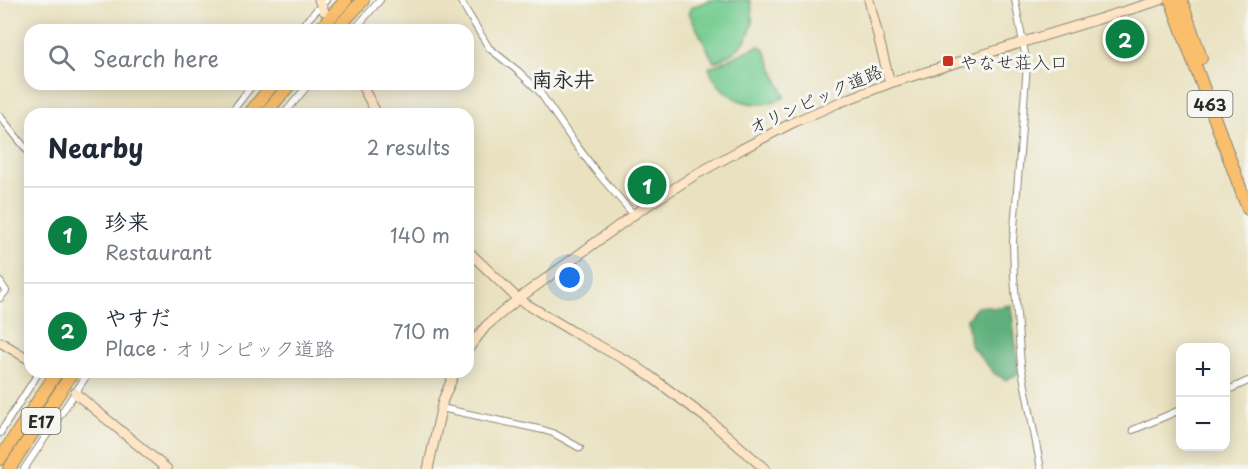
<!DOCTYPE html>
<meta charset="utf-8">
<style>
:root{--surface:#fff;--page:#f2f2f3;--text:#1f2937;--muted:#747a83;--line:#e0e1e3;--accent:#0b8043}
body{margin:0;font-family:"Playpen Sans","Klee One",sans-serif;background:var(--page);color:var(--text)}
.controls{position:absolute;right:18px;bottom:18px;display:grid;overflow:hidden;border-radius:12px;box-shadow:0 3px 15px #0003}
.controls button{width:54px;height:54px;display:grid;place-items:center;padding:0;border:0;border-bottom:2px solid var(--line);background:var(--surface);color:var(--text);font:30px sans-serif}
.you{position:absolute;left:570px;top:278px;width:21px;height:21px;margin:-15px;border:4px solid #fff;border-radius:50%;background:#1a73e8;box-shadow:0 0 0 9px #1a73e833}
.badge{display:grid;place-items:center;width:39px;height:39px;border-radius:50%;background:var(--accent);color:#fff;font-size:20px;font-weight:700}
.pin{position:absolute;translate:-50% -50%;border:3px solid #fff;box-shadow:0 2px 6px #0006}
.list{margin:0;padding:0;list-style:none}
h2{display:flex;justify-content:space-between;align-items:center;height:78px;margin:0;padding:0 24px;font-size:26px}
h2 small{font-size:20px;font-weight:400;color:var(--muted)}
.list li{display:grid;grid-template-columns:39px 1fr auto;gap:18px;align-items:center;box-sizing:border-box;height:96px;padding:0 24px;border-top:2px solid var(--line)}
.list b{display:block;font-size:22px;white-space:nowrap}
.list p{margin:0;font-size:20px;white-space:nowrap;color:var(--muted)}
.list em{font-size:20px;font-style:normal;color:var(--muted)}
.icon{flex:none;width:33px;height:33px;fill:none;stroke:currentColor;stroke-width:2;stroke-linecap:round;stroke-linejoin:round}
.map{position:relative;flex:none;width:1248px;height:469px;overflow:hidden}
.search{position:absolute;background:var(--surface);box-shadow:0 3px 15px #0003;left:24px;top:24px;width:450px;height:66px;display:flex;align-items:center;gap:15px;box-sizing:border-box;padding:0 21px;border-radius:18px;color:var(--muted);font-size:22px}
.panel{position:absolute;background:var(--surface);box-shadow:0 3px 15px #0003;left:24px;top:108px;width:450px;height:270px;border-radius:18px}
.map>svg:first-child{display:block}
</style>
<div class="map">
<svg width="1248" height="469" viewBox="0 0 1248 469">
<rect width="100%" height="100%" fill="#f6f6f2"/>
<filter id="ink" filterUnits="userSpaceOnUse"><feTurbulence type="fractalNoise" baseFrequency=".0167" numOctaves="2"/><feDisplacementMap in="SourceGraphic" scale="12" xChannelSelector="R" yChannelSelector="G"/><feConvolveMatrix kernelMatrix="1 2 1 2 8 2 1 2 1" color-interpolation-filters="sRGB"/></filter>
<filter id="wash" filterUnits="userSpaceOnUse"><feTurbulence type="fractalNoise" baseFrequency=".008" numOctaves="4" result="noise"/><feDisplacementMap in="SourceGraphic" scale="24" xChannelSelector="R" yChannelSelector="G"/><feGaussianBlur stdDeviation="1.35" result="paint"/><feColorMatrix in="noise" values="0 0 0 0 0 0 0 0 0 0 0 0 0 0 0 0 0 1.4 0 .05"/><feComposite in="paint" operator="in"/></filter>
<g filter="url(#wash)">
<rect width="100%" height="100%" fill="#e9e1bf"/>
<path fill="#74cc91" stroke="#507c5e" stroke-width="1.5" d="M710 0H750C759 32 743 51 714 62L689 13 692 7Z
M758 46 764 48 785 97C754 113 722 100 709 68Z"/>
<path fill="#5fb07b" stroke="#456e53" stroke-width="1.5" d="M1011 305 1019 373 1006 380 995 374 970 345 967 319 977 307 988 306 992 308Z"/>
</g>
<g filter="url(#ink)">
<g fill="none" stroke-linecap="round" stroke-linejoin="round">
<defs>
<path id="street" d="M460 0 489 48 518 71 539 91 571 138 595 170 634 215
M1015 0 1027 65 1013 241 1014 276 1021 365 1041 469
M298 30 326 0
M354 30 380 0
M230 114 253 84
M284 114 309 84
M0 116 30 154
M0 282 6 291 0 298
M1226 391 1248 381
M441 408 543 430 553 433 580 448
M1133 430 1180 410
M0 433 39 372
M24 469 89 372"/>
<path id="secondary" d="M319 0 324 11
M869 0 890 83
M361 84 377 114
M468 251 518 299 575 333 633 364 650 376 709 420 765 469
M0 342 30 360
M468 349 486 326 518 299 636 213 695 175 742 149 794 122 838 103 890 83 1161 0
M75 393 167 469
M428 469 443 400 455 372"/>
<path id="highway" d="M1171 0 1248 209
M1181 0 1201 58
M319 30 346 0
M336 30 363 0
M249 114 273 84
M265 114 290 84
M0 459 57 372
M9 469 73 372"/>
</defs>
<use href="#street" stroke="#8a8675" stroke-width="8"/>
<use href="#secondary" stroke="#8a8675" stroke-width="11"/>
<use href="#highway" stroke="#8a8675" stroke-width="14"/>
<use href="#street" stroke="#fff" stroke-width="6"/>
<use href="#secondary" stroke="#fde5c5" stroke-width="9"/>
<use href="#highway" stroke="#f9bf6d" stroke-width="12"/>
</g>
</g>
<rect fill="#c8321e" stroke="#f6f6f2" stroke-width="2" x="942" y="55" width="12" height="12" rx="3"/>
<g text-anchor="middle" dominant-baseline="central" stroke-width="6" stroke-linejoin="round" paint-order="stroke">
<g fill="#f6f6f2" stroke="#686867" stroke-width="1.5">
<rect x="1187.5" y="91" width="45" height="26" rx="4.5"/>
<rect x="21.5" y="408" width="39" height="26" rx="4.5"/>
</g>
<g font-size="16" font-weight="bold" fill="#2b2b2b">
<text x="1210" y="104">463</text>
<text x="41" y="421">E17</text>
</g>
<g font-size="18" fill="#2b2b2b" stroke="#f6f6f2" text-anchor="start">
<text x="960" y="61">やなせ荘入口</text>
</g>
<g font-size="18" fill="#2b2b2b" stroke="#f6f6f2">
<text transform="translate(815 98) rotate(-24)">オリンピック道路</text>
</g>
<g font-size="21" font-weight="bold" fill="#2b2b2b" stroke="#f6f6f2">
<text x="563" y="78">南永井</text>
</g>
</g>
</svg>
<div class="controls">
<button>+</button>
<button>−</button>
</div>
<div class="you"></div>
<div class="pin badge" style="left:647px;top:185px">1</div>
<div class="pin badge" style="left:1125px;top:39px">2</div>
<div class="search"><svg class="icon" aria-label="search" viewBox="0 0 24 24"><circle cx="10" cy="10" r="6"/><path d="M15 15l6 6"/></svg>Search here</div>
<section class="panel">
<h2>Nearby<small>2 results</small></h2>
<ul class="list">
<li><span class="badge">1</span><div><b>珍来</b><p>Restaurant</p></div><em>140 m</em></li>
<li><span class="badge">2</span><div><b>やすだ</b><p>Place · オリンピック道路</p></div><em>710 m</em></li>
</ul>
</section>
</div>
